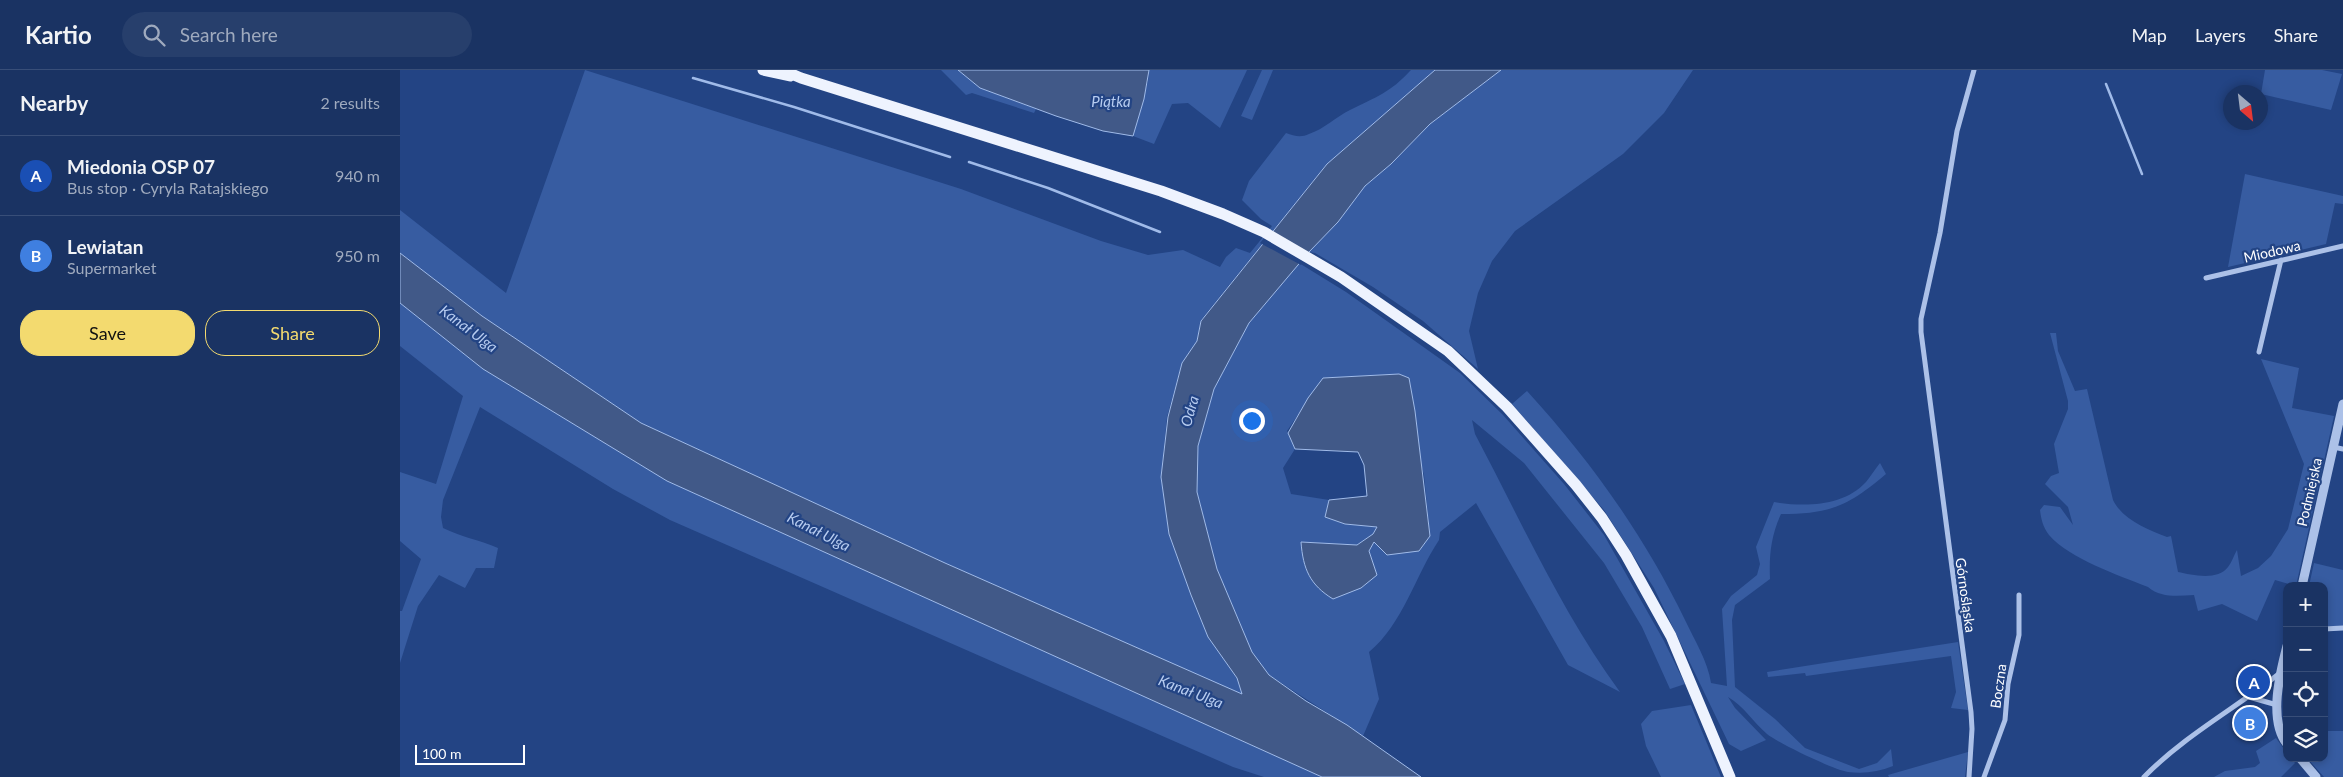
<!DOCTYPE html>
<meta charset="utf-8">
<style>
:root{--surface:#1a3363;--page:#273f6c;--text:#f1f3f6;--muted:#9faabe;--line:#384e78;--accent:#f3da6f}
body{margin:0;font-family:Lato,sans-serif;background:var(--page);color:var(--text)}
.controls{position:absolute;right:15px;bottom:15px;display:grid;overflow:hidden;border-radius:10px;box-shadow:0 2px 8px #0003}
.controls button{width:45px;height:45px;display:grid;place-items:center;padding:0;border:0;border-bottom:1px solid var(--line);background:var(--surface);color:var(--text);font:25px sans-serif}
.compass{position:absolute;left:1823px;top:15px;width:45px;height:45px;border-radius:50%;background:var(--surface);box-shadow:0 2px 8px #0003;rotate:152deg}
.scale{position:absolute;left:15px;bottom:12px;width:110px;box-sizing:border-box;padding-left:5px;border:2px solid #fff;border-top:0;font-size:14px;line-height:18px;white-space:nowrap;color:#fff;-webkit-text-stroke:4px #234484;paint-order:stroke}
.you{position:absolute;left:851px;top:350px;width:18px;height:18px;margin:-12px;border:4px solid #fff;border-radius:50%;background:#1a73e8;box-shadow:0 0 0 8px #1a73e833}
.badge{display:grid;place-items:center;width:32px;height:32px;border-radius:50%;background:var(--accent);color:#fff;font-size:16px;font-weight:700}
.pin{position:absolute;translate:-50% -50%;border:2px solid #fff;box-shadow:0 1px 5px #0006}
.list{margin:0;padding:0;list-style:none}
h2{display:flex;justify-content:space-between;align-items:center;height:65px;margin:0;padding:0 20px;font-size:21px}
h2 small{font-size:16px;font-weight:400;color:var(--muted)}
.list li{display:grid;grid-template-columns:32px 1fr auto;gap:15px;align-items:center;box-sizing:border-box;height:80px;padding:0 20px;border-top:1px solid var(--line)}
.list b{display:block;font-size:19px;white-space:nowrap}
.list p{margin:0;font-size:16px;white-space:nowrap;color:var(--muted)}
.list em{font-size:16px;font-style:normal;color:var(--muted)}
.actions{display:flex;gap:10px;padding:15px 20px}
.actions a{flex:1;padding:11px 0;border:1px solid var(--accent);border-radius:20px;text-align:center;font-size:18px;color:var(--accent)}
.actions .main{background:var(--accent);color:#111}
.icon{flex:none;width:28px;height:28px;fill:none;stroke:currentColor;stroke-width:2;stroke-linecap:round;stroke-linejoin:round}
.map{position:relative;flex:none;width:1943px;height:707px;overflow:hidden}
header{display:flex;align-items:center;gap:30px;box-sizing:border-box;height:70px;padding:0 25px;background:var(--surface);border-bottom:1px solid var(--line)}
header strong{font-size:24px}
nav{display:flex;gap:28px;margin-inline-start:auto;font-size:18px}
.search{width:350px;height:45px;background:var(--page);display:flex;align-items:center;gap:12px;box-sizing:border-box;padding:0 18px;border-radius:28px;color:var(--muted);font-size:19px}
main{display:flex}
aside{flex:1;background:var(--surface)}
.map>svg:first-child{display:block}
</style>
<header>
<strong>Kartio</strong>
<div class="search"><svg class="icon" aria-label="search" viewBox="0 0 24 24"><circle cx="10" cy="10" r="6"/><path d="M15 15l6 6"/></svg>Search here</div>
<nav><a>Map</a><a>Layers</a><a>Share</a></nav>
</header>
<main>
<aside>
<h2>Nearby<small>2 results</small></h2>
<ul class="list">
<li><span class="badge" style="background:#1a4fb4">A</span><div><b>Miedonia OSP 07</b><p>Bus stop · Cyryla Ratajskiego</p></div><em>940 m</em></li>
<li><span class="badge" style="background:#3f7fe0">B</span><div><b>Lewiatan</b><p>Supermarket</p></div><em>950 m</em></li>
</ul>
<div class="actions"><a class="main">Save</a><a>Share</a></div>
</aside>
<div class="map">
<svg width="1943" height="707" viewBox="0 0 1943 707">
<rect width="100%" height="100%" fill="#234484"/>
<path fill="#375ca1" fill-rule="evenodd" d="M185 0 561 119 701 171 748 185 783 180 820 197 826 187 836 178 850 183 872 156 861 149 842 130 849 111 886 63C894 66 901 68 909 64 924 59 936 47 950 40 976 27 990 23 1011 0H1035L924 97 801 250 797 271 782 293 767 347 761 407 769 464 791 525 808 567 837 608 843 625 545 493 241 353 82 246 0 183V140L106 223Z
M541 0H558L580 18 636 39 634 43 572 23 566 25Z
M749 0H847L820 58 788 33 772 34 754 74 733 66 748 11Z
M862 0H873L852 50 841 46Z
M1101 0H1293L1264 43 1223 84 1115 161 1092 191 1078 223 1069 261 1078 299 1023 251 973 217 915 183 909 182 938 152 965 116 991 94 1030 54Z
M1865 0H1922L1942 4 1931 40 1861 24Z
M1845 104 1943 126V134L1935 133 1926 174 1828 197Z
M899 193 946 222 1060 303 1103 345 1164 414 1204 465 1264 571 1285 614 1270 619 1242 557 1204 493 1124 393 1072 350 1075 364C1121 451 1162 543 1220 622L1168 595 1076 433 1040 462 1039 470C1015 506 1003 554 969 582L979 629 963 666 869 605 852 582 817 499 797 422 798 376 814 319 849 253ZM999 304 1009 308 1015 341 1019 386 1024 405 1030 466 1019 481 974 471 969 481 976 505 961 518 902 472 957 475 973 464 977 457 945 454 925 447 929 430 891 424 883 398 895 379 887 361 923 308Z
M0 233 83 299 267 411 922 707H864L833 697 270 450 213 419 80 337 43 430 41 447 43 458C61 467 80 470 98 478L94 498H76L65 518 39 505 18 536 0 593V541H2L21 489 0 471V402L36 414 63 326 0 276Z
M1650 263H1656L1658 281 1675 321 1687 319 1713 430C1723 450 1747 459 1767 467L1771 466 1778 502C1792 505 1818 511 1828 497 1832 492 1834 485 1837 480L1841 506 1858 498 1871 486 1888 459 1904 394 1861 289 1899 298 1892 338 1934 346 1896 516 1875 510 1857 551 1822 534 1798 541 1794 525C1777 526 1761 528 1748 517 1718 505 1670 489 1649 465 1643 457 1641 449 1640 440L1644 435 1660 437 1673 455 1668 437 1645 414 1651 406 1659 403 1654 374 1668 339V331Z
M1127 321C1190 390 1244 465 1285 550 1294 569 1308 592 1311 613L1327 616 1322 539 1331 526 1357 505 1360 494 1356 477 1374 432C1404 437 1443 437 1466 412 1471 406 1475 399 1480 393L1486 404C1448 436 1431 444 1381 444 1371 466 1369 485 1370 509L1335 535 1332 550 1335 617 1375 649 1405 678 1459 699 1477 693 1491 679 1493 696C1478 702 1464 704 1448 702 1434 700 1378 673 1367 664 1353 652 1344 636 1328 627L1335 638 1366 670 1341 681 1329 674 1254 518 1204 440 1112 334Z
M1914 493 1943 500V556L1924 557V516H1909Z
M1558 572 1568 640 1551 638 1556 622 1551 586 1406 606 1405 603 1368 607 1367 602Z
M1291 635 1321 707H1261L1246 676 1241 654 1252 641Z
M1924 661H1943V707H1924L1907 688H1924Z
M1876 668 1887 683V688H1891L1895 693 1881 707H1814L1825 701 1855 697 1860 693 1856 681Z
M1568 682 1565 707H1489L1488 705Z"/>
<path fill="#415988" stroke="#a0bbe9" d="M558 0H749L744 29 733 66 703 61 656 46 580 18Z
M1035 0H1101L1030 54 991 94 965 116 938 152 909 182 849 253 814 319 798 376 797 422 817 499 852 582 869 605 906 631 947 655 1021 707H922L267 411 83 299 0 233V183L82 246 241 353 545 493 842 624 837 608 808 567 791 525 769 464 761 407 768 347 782 293 797 271 801 251 927 94Z
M999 304 1009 308 1015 341 1030 466 1019 481 987 485 974 472 969 481 977 505 961 518 933 529C910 515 903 499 901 472L957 475 973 464 977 457 945 454 925 447 929 430 967 426 964 395 958 382 895 379 888 363 908 328 923 308Z"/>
<path fill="#234484" d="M869 162 910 184 901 195 860 173Z"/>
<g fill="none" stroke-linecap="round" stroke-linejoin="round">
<path stroke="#a0bbe9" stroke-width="2.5" d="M293 8 394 37 550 87
M1706 14 1742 104
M569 92 648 118 760 162"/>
<path stroke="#acc1e8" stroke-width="5" d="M1806 208 1943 176
M1859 282 1881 190
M1933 377 1943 379
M1924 559 1943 558
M1849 627 1877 635
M1569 707 1572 659 1571 642 1521 262V249L1540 163 1557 61 1574 0
M1584 707 1605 650 1608 614 1619 565V525
M1744 707C1784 666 1836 638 1880 603"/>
<path stroke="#acc1e8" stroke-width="9" d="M1902 516 1943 334
M1887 576C1880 603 1868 650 1887 674
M1900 688 1916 707"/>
<path stroke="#eef3fe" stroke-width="11" d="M363 0 390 6
M382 0 401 8 761 121 823 144 864 162 941 207 1048 281 1107 337 1176 415 1202 448 1226 485 1271 566 1330 707"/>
</g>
<g text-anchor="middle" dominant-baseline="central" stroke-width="4.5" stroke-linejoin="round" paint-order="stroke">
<g font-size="14" fill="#fff" stroke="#234484">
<text transform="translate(1872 181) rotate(-13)">Miodowa</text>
<text transform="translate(1909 422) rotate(-77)">Podmiejska</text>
<text transform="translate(1566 525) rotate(82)">Górnośląska</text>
<text transform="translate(1598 616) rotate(-82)">Boczna</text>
</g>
<g font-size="15" font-style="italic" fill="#b7ccf0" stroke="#234484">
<text x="711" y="31">Piątka</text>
<text transform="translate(69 258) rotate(37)">Kanał Ulga</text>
<text transform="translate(789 341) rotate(-74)">Odra</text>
<text transform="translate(419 461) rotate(27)">Kanał Ulga</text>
<text transform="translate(791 621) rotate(21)">Kanał Ulga</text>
</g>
</g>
</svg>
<div class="controls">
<button>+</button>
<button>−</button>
<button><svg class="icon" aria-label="locate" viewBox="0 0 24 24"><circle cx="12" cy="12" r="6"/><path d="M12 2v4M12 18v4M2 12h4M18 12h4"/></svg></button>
<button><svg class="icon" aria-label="layers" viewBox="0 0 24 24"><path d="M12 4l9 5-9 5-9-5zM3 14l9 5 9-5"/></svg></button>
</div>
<svg class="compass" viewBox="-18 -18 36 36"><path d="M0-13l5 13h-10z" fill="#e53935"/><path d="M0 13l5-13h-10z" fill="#9faabe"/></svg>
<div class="scale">100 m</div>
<div class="you"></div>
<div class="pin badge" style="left:1854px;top:612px;background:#1a4fb4">A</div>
<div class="pin badge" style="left:1850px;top:653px;background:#3f7fe0">B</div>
</div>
</main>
